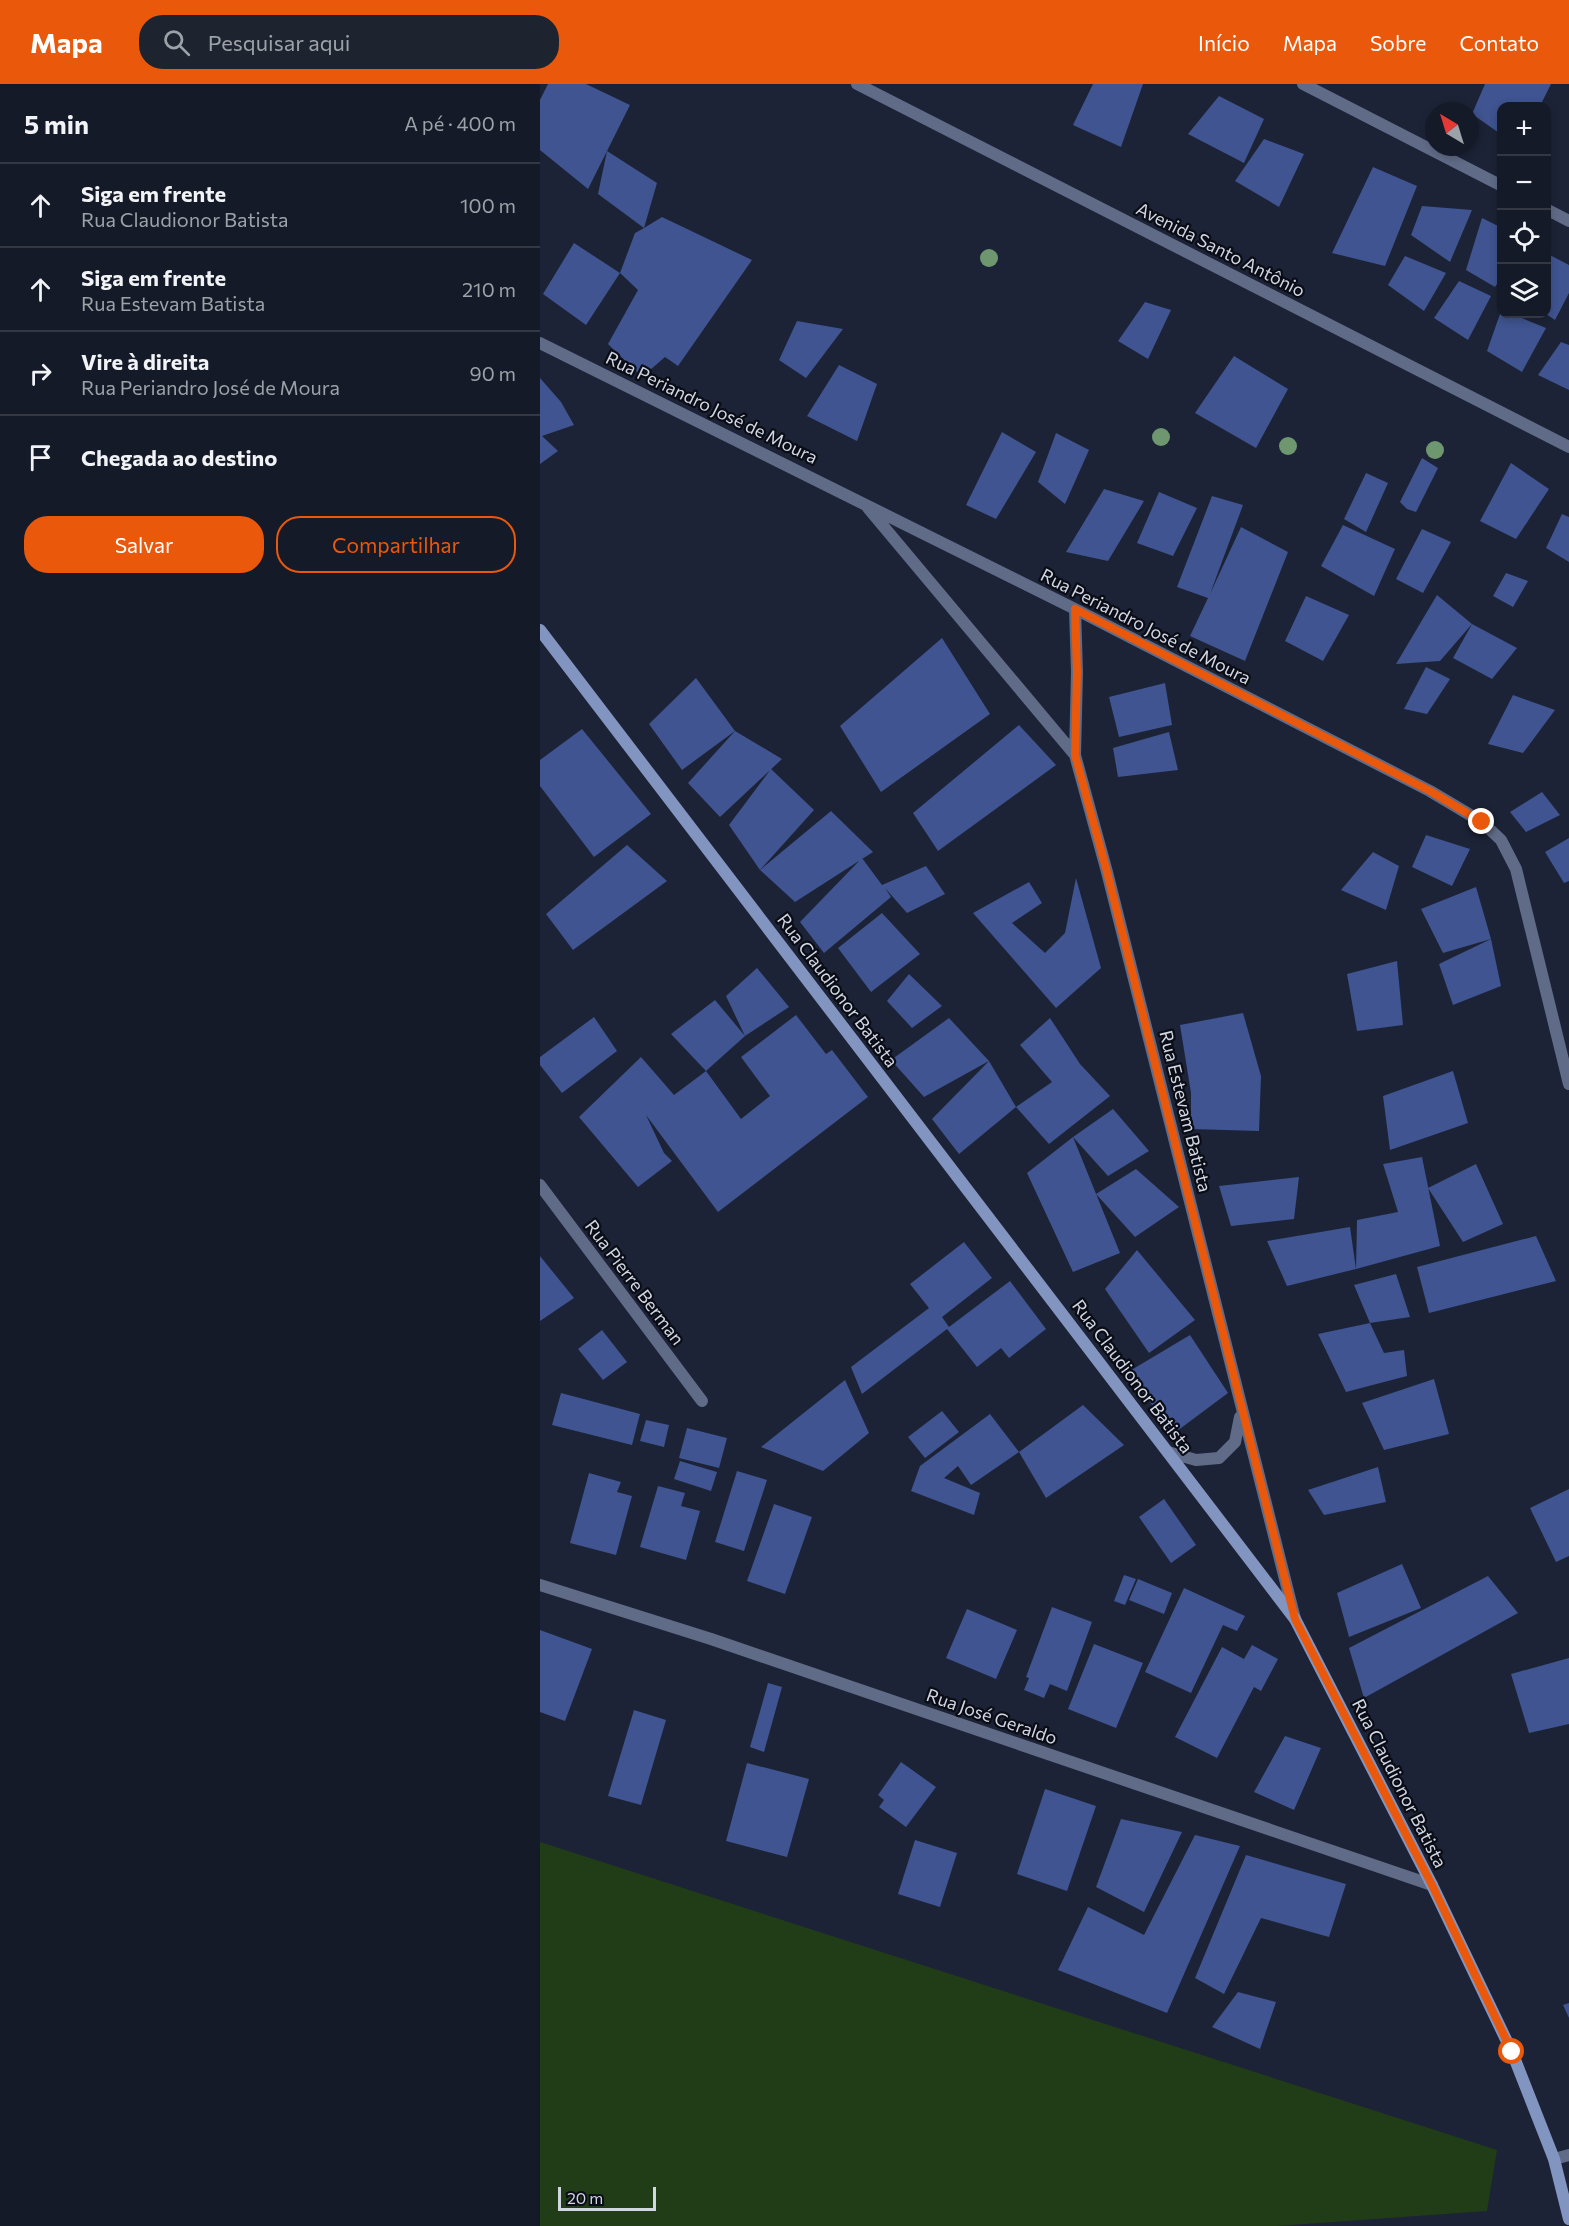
<!DOCTYPE html>
<html lang="pt">
<meta charset="utf-8">
<style>
:root{--surface:#151a28;--page:#1e2330;--text:#f1f3f6;--muted:#9da1a8;--line:#343845;--accent:#ea580c}
body{margin:0;font-family:Commissioner,sans-serif;background:var(--page);color:var(--text)}
.controls{position:absolute;right:18px;top:18px;display:grid;overflow:hidden;border-radius:12px;box-shadow:0 3px 9px #0003}
.controls button{width:54px;height:54px;display:grid;place-items:center;padding:0;border:0;border-bottom:2px solid var(--line);background:var(--surface);color:var(--text);font:30px sans-serif}
.compass{position:absolute;left:885px;top:18px;width:54px;height:54px;border-radius:50%;background:var(--surface);box-shadow:0 3px 9px #0003;rotate:322deg}
.scale{position:absolute;left:18px;bottom:15px;width:98px;box-sizing:border-box;padding-left:6px;border:3px solid #d1d6e3;border-top:0;font-size:16px;line-height:21px;white-space:nowrap;color:#d1d6e3;-webkit-text-stroke:4px #0a0d15;paint-order:stroke}
.stop{position:absolute;width:18px;height:18px;margin:-14px;border:4px solid #ea580c;border-radius:50%;background:#fff}
.stop.end{background:#ea580c;border-color:#fff;box-shadow:0 2px 6px #0008}
.list{margin:0;padding:0;list-style:none}
h2{display:flex;justify-content:space-between;align-items:center;height:78px;margin:0;padding:0 24px;font-size:26px}
h2 small{font-size:20px;font-weight:400;color:var(--muted)}
.list li{display:grid;grid-template-columns:39px 1fr auto;gap:18px;align-items:center;box-sizing:border-box;height:84px;padding:0 24px;border-top:2px solid var(--line)}
.list b{display:block;font-size:22px;white-space:nowrap}
.list p{margin:0;font-size:20px;white-space:nowrap;color:var(--muted)}
.list em{font-size:20px;font-style:normal;color:var(--muted)}
.actions{display:flex;gap:12px;padding:18px 24px}
.actions a{flex:1;padding:14px 0;border:2px solid var(--accent);border-radius:24px;text-align:center;font-size:21px;color:var(--accent)}
.actions .main{background:var(--accent);color:#fff}
.icon{flex:none;width:33px;height:33px;fill:none;stroke:currentColor;stroke-width:2;stroke-linecap:round;stroke-linejoin:round}
.map{position:relative;flex:none;width:1029px;height:2142px;overflow:hidden}
header{display:flex;align-items:center;gap:36px;box-sizing:border-box;height:84px;padding:0 30px;background:var(--accent);color:#fff}
header strong{font-size:28px}
nav{display:flex;gap:33px;margin-inline-start:auto;font-size:21px}
.search{width:420px;height:54px;background:var(--page);display:flex;align-items:center;gap:15px;box-sizing:border-box;padding:0 21px;border-radius:24px;color:var(--muted);font-size:22px}
main{display:flex}
aside{flex:1;background:var(--surface)}
.map>svg:first-child{display:block}
</style>
<header>
<strong>Mapa</strong>
<div class="search"><svg class="icon" aria-label="search" viewBox="0 0 24 24"><circle cx="10" cy="10" r="6"/><path d="M15 15l6 6"/></svg>Pesquisar aqui</div>
<nav><a>Início</a><a>Mapa</a><a>Sobre</a><a>Contato</a></nav>
</header>
<main>
<aside>
<h2>5 min<small>A pé · 400 m</small></h2>
<ul class="list">
<li><svg class="icon" aria-label="ahead" viewBox="0 0 24 24"><path d="M12 20V5M6 11l6-6 6 6"/></svg><div><b>Siga em frente</b><p>Rua Claudionor Batista</p></div><em>100 m</em></li>
<li><svg class="icon" aria-label="ahead" viewBox="0 0 24 24"><path d="M12 20V5M6 11l6-6 6 6"/></svg><div><b>Siga em frente</b><p>Rua Estevam Batista</p></div><em>210 m</em></li>
<li><svg class="icon" aria-label="right" viewBox="0 0 24 24"><path d="M7 20v-9h11M14 6l5 5-5 5"/></svg><div><b>Vire à direita</b><p>Rua Periandro José de Moura</p></div><em>90 m</em></li>
<li><svg class="icon" aria-label="arrive" viewBox="0 0 24 24"><path d="M6 21V4h12l-3 4 3 4H6"/></svg><div><b>Chegada ao destino</b></div></li>
</ul>
<div class="actions"><a class="main">Salvar</a><a>Compartilhar</a></div>
</aside>
<div class="map">
<svg width="1029" height="2142" viewBox="0 0 1029 2142">
<rect width="100%" height="100%" fill="#1c2336"/>
<path fill="#203d18" d="M0 1758 957 2066 947 2127 737 2142H0Z"/>
<path fill="#3f5490" d="M8 0H46L90 21 48 105 0 66V16Z
M553 0H603L581 63 533 41Z
M945 0H1011L1000 22H962V51L932 30Z
M679 12 724 35 704 79 648 50Z
M724 55 764 70 739 123 695 97Z
M67 67 117 99 104 144 122 133 212 176 138 282 125 273 102 293 68 260 98 206 80 189 95 149 104 144 58 110Z
M833 83 877 102 845 182 792 169Z
M882 122 932 126 910 178 871 151Z
M942 134 962 144V192L955 203 926 186Z
M34 159 80 189 46 241 3 210Z
M1006 169 1029 181V209L1015 236 1006 230Z
M865 172 906 189 884 227 848 201Z
M919 197 951 212 928 256 894 234Z
M605 218 631 226 608 275 578 257Z
M960 230H972L1006 244 982 288 947 267Z
M257 237 303 245 266 294 239 276Z
M1021 258 1029 261V306L998 291Z
M694 272 748 305 716 364 655 329Z
M299 281 337 300 317 357 267 332Z
M0 294 21 318 34 341 2 352 18 367 0 380Z
M462 348 496 368 456 435 426 421Z
M516 349 549 366 525 420 498 398Z
M882 374 898 384 876 428 867 425 860 418Z
M971 379 1009 405 976 455 940 437Z
M826 389 848 399 826 448 804 435Z
M564 405 604 417 568 477 526 468Z
M619 408 657 424 633 472 597 459Z
M672 412 703 421 670 510 701 443 748 468 705 577 650 552 668 514 637 503Z
M1022 430 1029 433V478L1006 464Z
M803 441 855 465 834 512 781 482Z
M882 445 911 458 883 509 856 495Z
M966 489 988 497 973 523 953 512Z
M897 511 932 540 900 577 856 580Z
M766 512 809 531 783 577 745 557Z
M932 540 977 564 952 595 913 574Z
M402 554 450 630 341 708 300 642Z
M886 583 910 595 887 630 864 625Z
M156 594 195 647 142 686 109 640Z
M625 599 632 641 579 653 569 613Z
M973 611 1015 626 983 669 948 660Z
M479 641 516 681 398 767 373 729Z
M42 645 111 730 54 773 0 702V676Z
M195 647 242 675 180 733 148 699Z
M629 648 638 686 578 693 573 664Z
M231 685 274 726 220 786 189 741Z
M1002 708 1020 731 986 748 970 728Z
M291 727 333 768 255 818 220 786Z
M886 751 930 765 912 802 872 783Z
M1029 754V797L1024 799 1005 768Z
M87 761 127 797 33 866 6 830Z
M833 768 859 782 846 826 801 806Z
M322 774 342 801 386 782 405 810 367 829 345 804 351 813 284 869 260 838Z
M536 794 561 884 516 924 433 829 489 798 502 819 472 839 505 869 525 849Z
M936 803 951 855 903 869 881 825Z
M342 829 380 870 331 908 298 864Z
M951 855 961 902 913 921 899 880Z
M857 877 863 941 817 947 807 890Z
M217 884 249 923 205 952 186 912Z
M369 890 402 922 372 944 347 917Z
M175 916 205 952 166 987 131 950Z
M703 929 721 992 719 1047 651 1045V1009L640 941Z
M256 931 286 970 292 966 328 1013 178 1128 106 1031 124 1069 132 1077 98 1103 39 1033 101 973 134 1011 166 987 201 1035 230 1012 201 973Z
M54 933 77 967 22 1009 0 981V973Z
M409 934 449 977 384 1013 351 976Z
M510 934 540 980 570 1012 509 1060 476 1023 512 998 480 961Z
M449 977 476 1023 419 1070 392 1035Z
M913 987 928 1039 850 1066 843 1012Z
M573 1025 609 1067 568 1092 533 1053Z
M533 1053 580 1169 533 1188 487 1089Z
M882 1073 900 1162 816 1185 817 1136 858 1128 843 1080Z
M936 1080 963 1140 923 1158 888 1104Z
M596 1085 639 1123 595 1153 556 1110Z
M759 1093 754 1135 691 1142 679 1102Z
M810 1143 816 1185 747 1202 727 1157Z
M996 1152 1016 1197 889 1229 877 1183Z
M424 1158 452 1194 402 1233 409 1243 470 1197 506 1245 469 1274 461 1264 437 1283 407 1245 322 1310 311 1283 389 1224 370 1200Z
M597 1166 655 1236 609 1269 565 1205Z
M0 1172 34 1214 0 1237Z
M856 1190 870 1233 830 1239 814 1201Z
M830 1239 844 1269 864 1266 867 1292 806 1308 778 1250Z
M62 1246 87 1278 63 1296 38 1265Z
M650 1251 688 1309 633 1350 588 1288Z
M894 1295 909 1350 844 1366 822 1319Z
M305 1296 329 1349 283 1387 221 1363Z
M21 1309 100 1330 92 1361 12 1341Z
M543 1321 584 1361 506 1414 479 1368Z
M402 1327 419 1348 385 1374 368 1353Z
M450 1330 479 1368 431 1401 418 1382 404 1394 440 1409 434 1431 371 1407 380 1382Z
M106 1336 129 1341 124 1363 100 1357Z
M147 1344 187 1354 179 1384 139 1374Z
M140 1377 177 1388 171 1407 134 1395Z
M838 1383 846 1418 784 1431 768 1406Z
M197 1387 227 1396 204 1467 175 1458Z
M49 1389 81 1398 77 1408 92 1412 76 1471 30 1459Z
M118 1402 145 1409 141 1422 160 1427 146 1476 100 1463Z
M1029 1405V1472L1016 1478 990 1424Z
M624 1415 656 1461 631 1479 599 1433Z
M234 1420 272 1433 245 1510 207 1497Z
M862 1480 881 1524 809 1553 797 1509Z
M584 1491 596 1495 585 1521 574 1517Z
M948 1492 978 1529 824 1614 809 1564Z
M598 1495 632 1509 624 1530 589 1516Z
M644 1504 705 1532 697 1547 683 1541 651 1609 605 1588Z
M512 1523 552 1538 527 1607 510 1600 504 1614 484 1606 489 1594 486 1593Z
M427 1525 477 1546 456 1595 406 1574Z
M0 1546 52 1565 25 1637 0 1628Z
M554 1560 603 1579 576 1644 528 1625Z
M712 1561 738 1575 721 1607 714 1603 677 1674 635 1653 682 1563 704 1575Z
M1029 1574V1640L989 1649 971 1590Z
M228 1599 242 1603 224 1668 210 1663Z
M94 1626 126 1636 101 1721 68 1712Z
M745 1652 781 1664 754 1726 714 1708Z
M361 1678 396 1703 366 1743 339 1723 344 1716 338 1711Z
M207 1679 269 1695 247 1773 186 1757Z
M505 1705 556 1722 527 1807 477 1790Z
M581 1735 642 1748 604 1828 556 1803Z
M655 1751 700 1762 627 1929 518 1886 548 1823 604 1851Z
M375 1756 417 1769 400 1823 358 1810Z
M706 1771 806 1800 789 1853 721 1834 684 1910 655 1894Z
M698 1908 736 1918 720 1965 672 1943Z
M1029 1919V1934L1023 1921Z"/>
<g fill="none" stroke-linecap="round" stroke-linejoin="round">
<path stroke="#606b87" stroke-width="12" d="M317 0 1029 363
M763 0 962 102
M1006 125 1029 137
M0 259 535 525 890 707 942 738 961 756 976 785 1029 1000
M328 424 535 671
M535 525 537 588 535 671 567 788 755 1535
M0 1101 162 1317
M628 1368 656 1376 679 1374 695 1358 700 1333
M0 1501 171 1555 892 1801
M1014 2075 1029 2071"/>
<path stroke="#8294c0" stroke-width="12" d="M0 546 755 1535 892 1801 972 1968 1014 2075 1029 2135"/>
</g>
<g fill="#6e9770">
<circle cx="449" cy="174" r="9"/>
<circle cx="621" cy="353" r="9"/>
<circle cx="748" cy="362" r="9"/>
<circle cx="895" cy="366" r="9"/>
</g>
<g fill="none" stroke-linecap="round" stroke-linejoin="round">
<path stroke="#ea580c" stroke-width="8" d="M942 738 890 707 535 525 537 588 535 671 567 788 755 1535 892 1801 972 1968"/>
</g>
<g text-anchor="middle" dominant-baseline="central" stroke-width="4.5" stroke-linejoin="round" paint-order="stroke">
<g font-size="18" fill="#d1d6e3" stroke="#0a0d15">
<text transform="translate(681 165) rotate(27)">Avenida Santo Antônio</text>
<text transform="translate(172 323) rotate(26)">Rua Periandro José de Moura</text>
<text transform="translate(606 542) rotate(27)">Rua Periandro José de Moura</text>
<text transform="translate(298 906) rotate(53)">Rua Claudionor Batista</text>
<text transform="translate(646 1027) rotate(76)">Rua Estevam Batista</text>
<text transform="translate(95 1198) rotate(53)">Rua Pierre Berman</text>
<text transform="translate(593 1292) rotate(53)">Rua Claudionor Batista</text>
<text transform="translate(452 1632) rotate(19)">Rua José Geraldo</text>
<text transform="translate(860 1699) rotate(63)">Rua Claudionor Batista</text>
</g>
</g>
</svg>
<div class="controls">
<button>+</button>
<button>−</button>
<button><svg class="icon" aria-label="locate" viewBox="0 0 24 24"><circle cx="12" cy="12" r="6"/><path d="M12 2v4M12 18v4M2 12h4M18 12h4"/></svg></button>
<button><svg class="icon" aria-label="layers" viewBox="0 0 24 24"><path d="M12 4l9 5-9 5-9-5zM3 14l9 5 9-5"/></svg></button>
</div>
<svg class="compass" viewBox="-18 -18 36 36"><path d="M0-13l5 13h-10z" fill="#e53935"/><path d="M0 13l5-13h-10z" fill="#9da1a8"/></svg>
<div class="scale">20 m</div>
<div class="stop" style="left:972px;top:1968px"></div>
<div class="stop end" style="left:942px;top:738px"></div>
</div>
</main>
